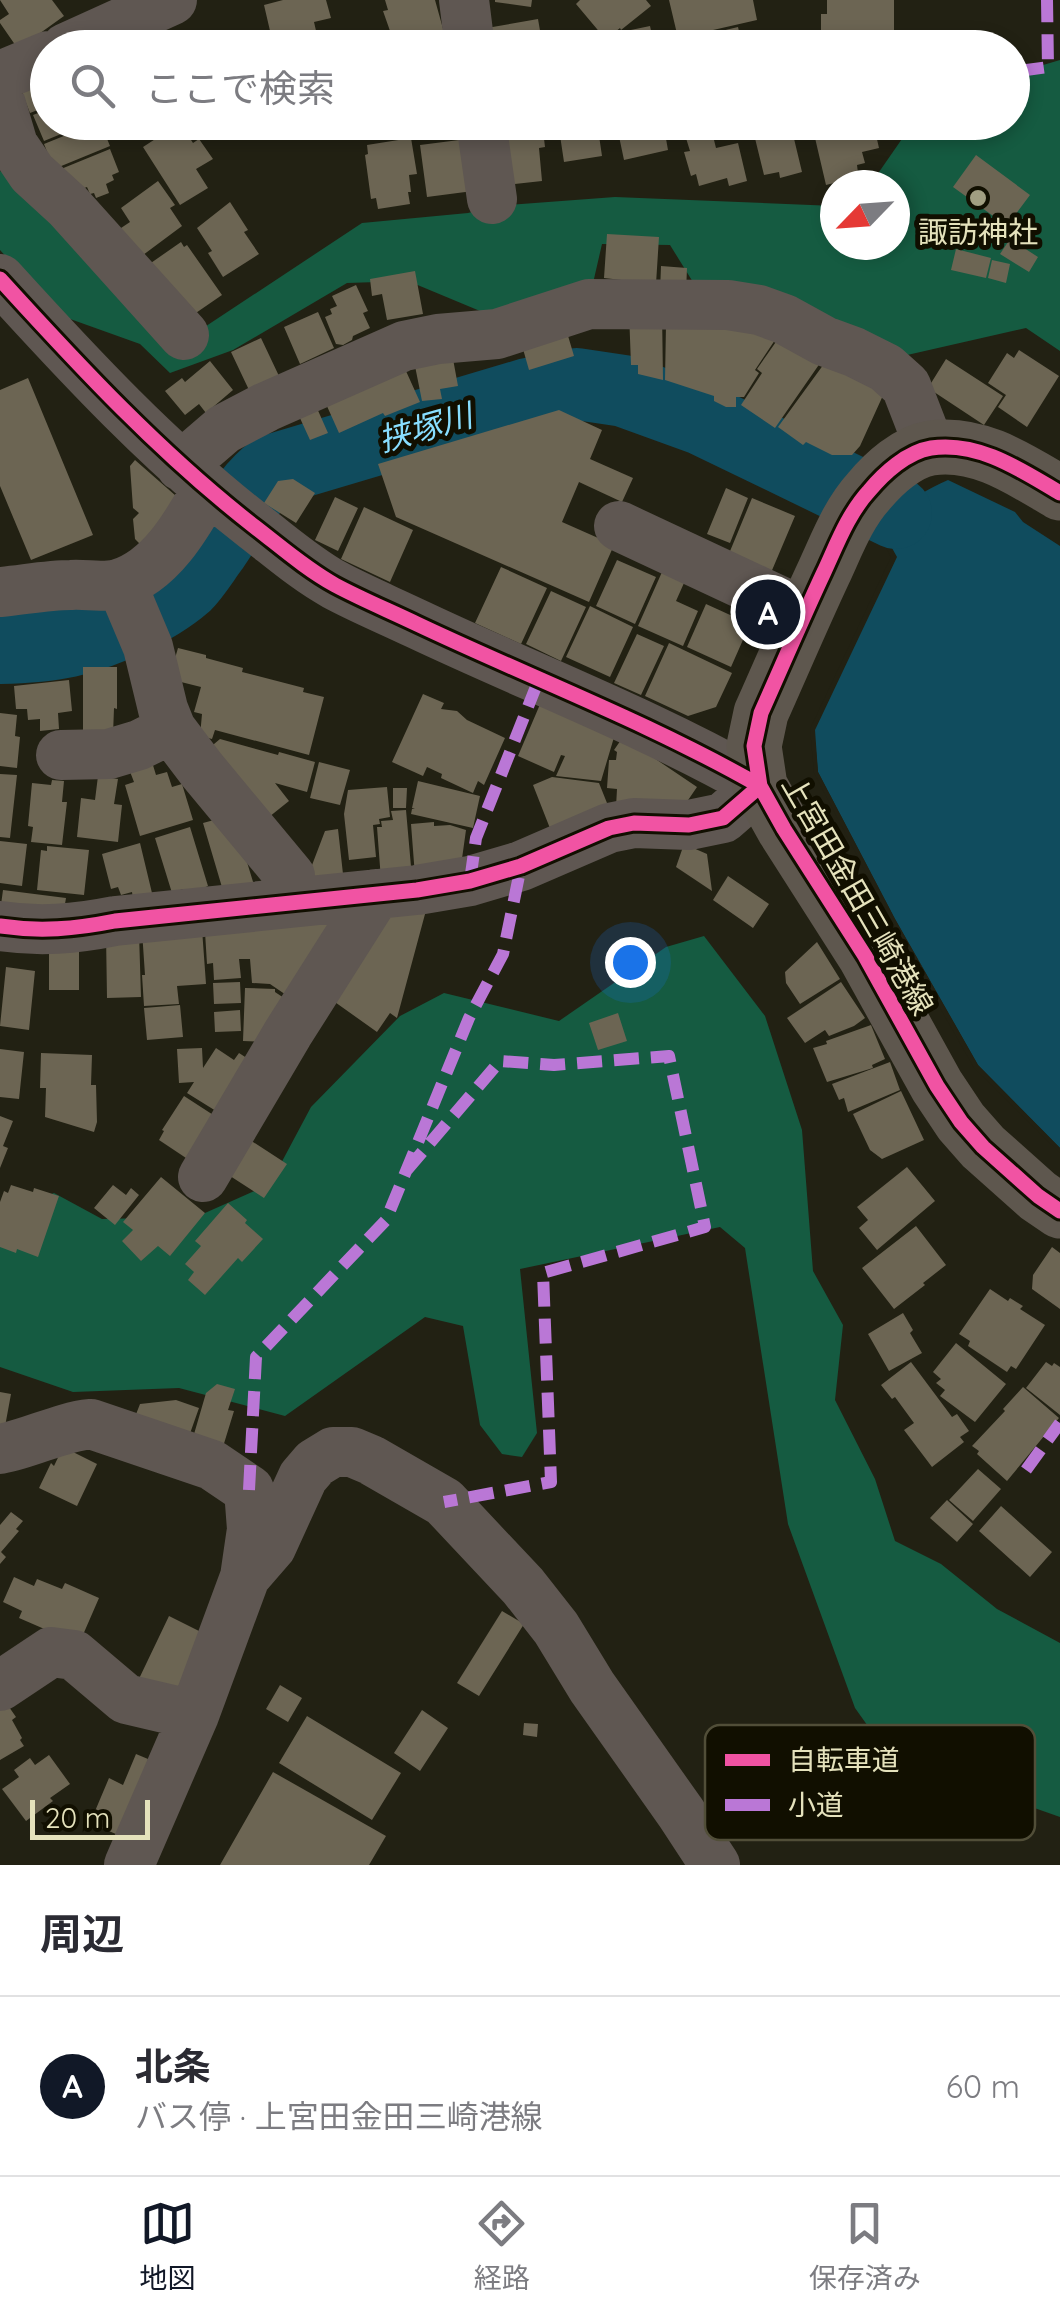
<!DOCTYPE html>
<html lang="ja">
<meta charset="utf-8">
<style>
:root{--surface:#fff;--page:#f2f2f3;--text:#2b2b33;--muted:#7c7c81;--line:#e1e1e2;--accent:#111827}
body{margin:0;font-family:Quicksand,"Noto Sans JP",sans-serif;background:var(--page);color:var(--text)}
.compass{position:absolute;left:820px;top:170px;width:90px;height:90px;border-radius:50%;background:var(--surface);box-shadow:0 5px 15px #0003;rotate:245deg}
.scale{position:absolute;left:30px;bottom:25px;width:120px;box-sizing:border-box;padding-left:10px;border:5px solid #e5e2bc;border-top:0;font-size:28px;line-height:35px;white-space:nowrap;color:#e5e2bc;-webkit-text-stroke:8px #110f00;paint-order:stroke}
.you{position:absolute;left:630px;top:962px;width:35px;height:35px;margin:-25px;border:8px solid #fff;border-radius:50%;background:#1a73e8;box-shadow:0 0 0 15px #1a73e833}
.badge{display:grid;place-items:center;width:65px;height:65px;border-radius:50%;background:var(--accent);color:#fff;font-size:32px;font-weight:700}
.pin{position:absolute;translate:-50% -50%;border:5px solid #fff;box-shadow:0 2px 10px #0006}
.list{margin:0;padding:0;list-style:none}
h2{display:flex;justify-content:space-between;align-items:center;height:130px;margin:0;padding:0 40px;font-size:42px}
h2 small{font-size:32px;font-weight:400;color:var(--muted)}
.list li{display:grid;grid-template-columns:65px 1fr auto;gap:30px;align-items:center;box-sizing:border-box;height:180px;padding:0 40px;border-top:2px solid var(--line)}
.list b{display:block;font-size:38px;white-space:nowrap}
.list p{margin:0;font-size:32px;white-space:nowrap;color:var(--muted)}
.list em{font-size:32px;font-style:normal;color:var(--muted)}
.icon{flex:none;width:55px;height:55px;fill:none;stroke:currentColor;stroke-width:2;stroke-linecap:round;stroke-linejoin:round}
.map{position:relative;flex:none;width:1060px;height:1865px;overflow:hidden}
.search{position:absolute;background:var(--surface);box-shadow:0 5px 15px #0003;left:30px;right:30px;top:30px;height:110px;display:flex;align-items:center;gap:25px;box-sizing:border-box;padding:0 35px;border-radius:55px;color:var(--muted);font-size:38px}
.sheet{height:310px;background:var(--surface)}
nav{display:flex;justify-content:space-around;align-items:center;box-sizing:border-box;height:140px;border-top:2px solid var(--line);background:var(--surface);font-size:28px;color:var(--muted)}
nav a{display:grid;justify-items:center;gap:5px}
nav .on{color:var(--accent)}
.map>svg:first-child{display:block}
</style>
<div class="map">
<svg width="1060" height="1865" viewBox="0 0 1060 1865">
<rect width="100%" height="100%" fill="#222113"/>
<path fill="#155b41" d="M1060 60V351L1026 328 894 358 701 295 670 245 602 244 588 305 511 324 408 281 347 283 233 350 170 373 140 344 59 315 0 250V171L66 211 185 340 362 223 468 213 495 206 615 197 835 206V245H895V185H870L913 123 1012 122 1013 74Z
M704 936 765 1016 802 1130 813 1271 843 1325 835 1400 875 1479 895 1541 941 1564 997 1609 1060 1643V1817L890 1757 855 1708 788 1524 745 1248 720 1227 520 1269 537 1433 522 1457 502 1454 480 1425 463 1326 425 1317 285 1416 179 1388 73 1392 0 1367V1216L54 1193 102 1219 196 1217 270 1184 311 1107 400 1016 444 993 559 1021 666 947Z"/>
<path fill="#104c5e" d="M948 480 1015 512 1023 522 1060 546V1148L978 1065 895 919 818 772 814 730 896 557 882 530C903 504 917 494 948 480Z"/>
<path fill="#222113" d="M882 530 897 557 815 730 818 772 895 919 978 1065 1060 1148V1153L974 1068 891 921 814 773 810 729 891 557 878 534Z"/>
<g fill="none" stroke-linecap="round" stroke-linejoin="round">
<path stroke="#104c5e" stroke-width="72" d="M0 648C52 647 86 641 133 618 152 608 169 599 185 585 195 575 204 560 213 548 232 521 246 490 273 470L528 394 577 384 624 391 704 420 896 513"/>
</g>
<path fill="#6c6553" d="M0 0H52L64 16 18 49 0 23V20L9 14Z
M283 0H326L331 18 314 22 320 48H274L264 5Z
M385 0H435L447 43 446 48H396L383 11 388 10Z
M495 0H532L531 7 495 2Z
M580 0H646L651 6 621 30 620 28 609 37 605 32 602 35 576 4Z
M669 0H753L757 20 678 38Z
M827 0H894V48H821V14H827Z
M538 19 543 48H484L481 29Z
M650 26 655 48H585L628 36 626 31Z
M738 27 743 48H672L671 43Z
M154 36 159 48H130L141 37Z
M48 72V106L30 113 21 90Z
M48 109V122L88 123 44 141 33 115Z
M117 122H150L152 128 124 140Z
M358 122H436V124L360 138Z
M542 122 545 147 539 148 542 181 506 185 501 133 511 132 510 123Z
M558 122H597L602 156 564 162Z
M616 122H663L668 150 624 160Z
M681 122H732L733 126 712 132 716 148 738 143 747 181 729 186 727 178 699 186 696 174 691 176 684 152 690 151Z
M751 122H790L802 172 780 178 779 172 764 175Z
M821 122H873L879 148 862 152 865 163 857 165 858 173 853 174 854 178 826 185 812 125Z
M180 123 193 143 199 139 213 159 196 169 208 188 180 205 143 147Z
M101 124 110 146 54 169 44 144 86 127 87 130Z
M411 138 417 174 409 175 411 192H408L410 204 378 209 376 198 371 199 365 155 368 154 367 145Z
M467 139 473 191 427 197 420 145Z
M110 149 119 172 112 175 114 180 106 184 109 193 96 198 94 193 90 194 87 187 71 193 61 169Z
M976 155 1030 195 1007 226 953 187Z
M158 181 175 205 170 208 182 226 139 258 118 230 130 222 121 208Z
M230 202 248 230 244 232 259 254 223 277 208 253 212 251 197 228Z
M607 234 659 237 656 284 604 278Z
M1010 239 1038 257 1029 272 1000 254Z
M181 242 184 247 187 245 222 295 190 317 148 265Z
M956 249 991 258 986 278 951 270Z
M992 260 1010 264 1006 283 988 278Z
M661 266 687 268 686 293 660 292Z
M415 271 423 314 387 320 382 294 372 296 370 279Z
M356 285 368 311 363 313 370 328 353 336 352 340 343 345 336 344 325 317 332 314 330 309 337 306 332 296Z
M662 311 663 380 638 374V365H631L629 312Z
M318 312 334 348 300 364 284 327Z
M666 324 781 331 755 370 759 373 744 397H736V407H726L714 401V396L665 380Z
M566 329 574 356 529 370 521 342Z
M785 329 825 356 775 428 741 405 762 373 757 369Z
M261 338 279 376 249 390 231 352Z
M451 348 458 386 440 389 442 399 422 401 413 356Z
M1019 350 1059 376 1027 427 998 407 1006 395 988 383 1007 353 1014 358Z
M829 357 885 391 860 446 852 455H832L806 442 803 445 778 427Z
M946 359 1003 396 984 425 928 388Z
M401 360 420 402 385 416 383 413 339 433 322 395Z
M210 361 233 390 206 413 199 404 185 415 165 391 182 378 185 382Z
M28 378 93 535 31 560 0 486V390Z
M312 397 328 433 310 440 294 405Z
M559 410 602 430 590 459 633 478 622 502 579 482 562 522 614 545 589 602 396 517 378 464Z
M135 460 184 503 145 549 135 539 133 519 139 513 133 508 130 466Z
M293 479 315 493 296 523 264 503 278 481Z
M726 488 748 498 730 543 707 534Z
M335 497 358 508 338 551 315 540Z
M752 498 795 516 770 575 728 556Z
M364 507 413 530 390 582 341 559Z
M617 560 656 577 635 624 596 606Z
M501 567 547 588 521 644 475 623Z
M662 572 684 583 676 601 698 611 683 646 638 626Z
M551 591 586 607 561 661 526 644Z
M706 604 750 624 731 667 687 647Z
M590 606 633 627 610 677 566 657Z
M637 634 664 646 641 695 614 683Z
M669 643 732 673 716 707 688 716 645 696Z
M178 648 206 655V658L243 668 242 672 304 688 303 692 324 697 309 755 215 730 212 739 200 736 202 714 194 712 201 687 177 681 171 672Z
M83 667H117V709L114 708 113 735H83Z
M69 680 72 711 58 713 59 729 40 731V719L28 720 27 709H16L14 686Z
M423 694 444 703 441 709 457 711 467 720 505 738 484 785 478 781 473 793 441 778 442 774 427 767 423 776 392 762Z
M541 702 615 734 601 781 556 776 565 756 561 755 554 772 518 756Z
M0 713 17 715 15 736 20 737 17 768 0 766Z
M623 737 697 787 682 809 616 807 617 789 607 788 609 760H616L617 752 614 750Z
M220 739 278 755 279 752 315 762 307 792 275 783 289 801 264 821 208 749Z
M152 762 156 775 167 772 172 787 182 784 193 820 140 836 125 785 134 782 129 769Z
M319 762 350 770 340 805 310 798Z
M0 774 17 775 10 838 0 837Z
M98 776 118 779 114 804 122 805 118 842 77 837 81 798 95 800Z
M552 777 599 783 611 813 553 836 533 785Z
M52 780 64 781 62 802H67L62 845 31 842 33 827 28 826 32 783 51 785Z
M418 781 480 796 473 828 411 814 412 809H415L412 808Z
M387 787 390 817 379 819 380 824 373 825 376 857 349 860 344 814 348 790Z
M393 788H407L406 808H393Z
M406 810 412 878 381 880 377 827H382L381 821 393 820 391 811Z
M225 817 239 836 254 885 224 894 203 823Z
M434 822V826L450 825 466 830 460 873 415 876 411 824Z
M190 827 208 886 185 896 183 889 172 893 155 838Z
M338 829 344 883 317 886 309 873 325 831Z
M0 841 27 844 22 886 0 883Z
M140 843 152 893 133 899 132 892 121 895 118 887 111 889 102 854Z
M684 844 707 854 712 891 676 867Z
M47 846 89 850 84 895 37 890 41 850 47 851Z
M728 876 769 904 753 928 713 900Z
M3 890 66 898 63 916 0 912Z
M428 903 397 1018 390 1013 377 1032 325 995 385 911Z
M346 916 295 1001 270 984 252 983 250 959H239L241 978 214 980 213 963 207 964 205 932Z
M202 929 206 984 177 986 179 1004 144 1006 142 975H145L142 931Z
M139 933 141 997 107 998 106 934Z
M817 942 840 979 800 1004 786 983 785 972Z
M49 944 79 945V990H49Z
M6 967 35 971 29 1030 0 1026Z
M240 982 241 1003 214 1004 213 983Z
M841 982 865 1018 854 1026 829 1036 825 1030 805 1043 787 1018Z
M245 988 275 989V992L293 1004 270 1042 243 1041Z
M180 1005 183 1037 147 1040 144 1008Z
M240 1010 241 1031 215 1032 214 1012Z
M618 1013 627 1041 598 1050 589 1023Z
M871 1025 885 1059 872 1065 873 1068 827 1082 813 1048 827 1044 826 1041Z
M202 1048 203 1068 216 1048 234 1060 239 1053 256 1064 224 1116 187 1093 194 1082 179 1083 177 1049Z
M0 1049 24 1052 19 1099 0 1097Z
M41 1053 92 1055 91 1085H96L97 1122 94 1132 45 1117 46 1088H40Z
M890 1062 900 1090 848 1112 844 1098 839 1100 832 1084Z
M901 1091 924 1140 882 1159 870 1150 853 1114Z
M184 1096 221 1120 192 1162 159 1140 164 1131 162 1130Z
M0 1116 13 1121 3 1146 8 1148 0 1168Z
M250 1140 287 1164 264 1198 227 1174Z
M907 1167 935 1201 877 1250 859 1228 868 1220 857 1207Z
M161 1177 205 1213 170 1256 158 1246 141 1261 122 1241 133 1230 123 1222Z
M11 1185 33 1192 34 1188 59 1196 38 1257 17 1249 16 1253 0 1247V1202L4 1191 8 1193Z
M113 1185 126 1195 131 1188 139 1195 115 1225 94 1208Z
M228 1203 247 1220 245 1223 263 1239 242 1262 238 1258 205 1295 188 1280 194 1272 185 1264 201 1246 195 1241Z
M916 1226 946 1265 923 1283 925 1285 894 1309 862 1268Z
M1052 1247 1060 1253V1309L1032 1289 1033 1275Z
M990 1289 1008 1301 1010 1298 1023 1306 1020 1309 1045 1325 1016 1369 1011 1366 1007 1372 968 1346 970 1341 959 1334Z
M903 1313 913 1330 910 1333 922 1353 889 1371 868 1334Z
M956 1343 1006 1384 975 1422 940 1396 945 1390 936 1383 941 1379 933 1372Z
M911 1362 952 1417 957 1414 969 1431 960 1437 964 1442 932 1467 904 1430 914 1423 895 1397 892 1399 881 1385Z
M1046 1362 1052 1366 1054 1363 1060 1367V1415L1026 1388Z
M217 1384 235 1389 228 1410 234 1411 222 1450 192 1441 206 1393Z
M1023 1387 1059 1418 1007 1481 977 1454 979 1451 972 1446 1005 1411 1003 1409Z
M0 1392 11 1394 4 1432 0 1431Z
M176 1400 199 1408 187 1442 133 1422 140 1404Z
M63 1447 97 1464 77 1506 39 1488 51 1463 54 1466Z
M978 1469 1001 1489 973 1521 949 1500Z
M947 1500 973 1524 957 1542 930 1518Z
M1001 1506 1052 1552 1030 1577 979 1531Z
M11 1512 23 1521 16 1529 19 1531 1 1552 6 1557 0 1564V1525Z
M14 1577 34 1586 37 1579 62 1589 65 1583 99 1598 79 1644 19 1618 22 1611 3 1602Z
M502 1611 524 1624 479 1696 457 1683Z
M169 1616 209 1636 171 1701 136 1685Z
M280 1685 302 1698 288 1722 266 1709Z
M0 1694 16 1717 12 1720 22 1738 20 1740 24 1746 0 1760Z
M422 1710 448 1728 420 1771 394 1753Z
M307 1716 401 1773 372 1820 279 1763Z
M524 1723 538 1724 537 1737 523 1735Z
M136 1754 148 1759 130 1840 90 1823 109 1778 123 1785Z
M49 1755 70 1784 50 1798 53 1801 26 1821 2 1789 19 1777 14 1770 30 1758 35 1765Z
M273 1772 386 1836 369 1865H220Z"/>
<g fill="none" stroke-linecap="round" stroke-linejoin="round">
<path stroke="#5f5752" stroke-width="50" d="M464 0 470 48
M66 48 172 0
M0 76 48 56
M0 101 13 145 32 173 68 206 184 335
M481 122 492 199
M0 279C80 367 161 454 255 527 281 547 306 569 335 585 361 599 390 611 417 624 531 678 650 723 760 786L723 818 689 825 634 823 609 828 521 866 470 881 417 890 115 921C75 929 40 932 0 926
M181 466 224 429 266 407 404 346 438 339 497 334 589 304 728 305 759 310 784 319 824 341 854 352 886 368 906 386 930 448
M619 526 805 613
M121 583 148 647 163 709 171 729 202 770 290 876V902
M0 592C23 590 47 585 71 585 87 584 102 588 118 584 160 572 187 525 207 489
M61 755 109 754 139 745 171 729
M203 1177 288 1033 376 894
M0 1449C32 1443 60 1427 91 1424L212 1465 249 1490 252 1529 245 1577 194 1715 129 1865
M245 1577 271 1547 303 1477 315 1463 333 1452H352L371 1460 444 1502 523 1586 556 1628 592 1687 681 1813 715 1865
M0 1686 51 1652 74 1655 126 1699 194 1715"/>
<path stroke="#5e574e" stroke-width="55" d="M1060 493C1021 470 979 441 931 448 907 452 884 473 869 491 848 514 837 544 824 572 802 619 782 666 761 713L754 746 760 786 784 829 865 956 937 1086 961 1122 983 1147 1038 1196 1060 1211"/>
<path stroke="#ba77d6" stroke-width="12" stroke-dasharray="25 12" stroke-linecap="butt" d="M1019 71 1048 67 1047 0
M470 881 476 838 539 679
M406 1171 500 1061 554 1065 669 1056 705 1227 543 1273 551 1482 444 1502
M1026 1470 1060 1423
M249 1490 256 1357 386 1220 469 1018 503 954 521 866"/>
<defs>
<path id="cycleway" d="M0 279C80 367 161 454 255 527 281 547 306 569 335 585 361 599 390 611 417 624 531 678 650 723 760 786L723 818 689 825 634 823 609 828 521 866 470 881 417 890 115 921C75 929 40 932 0 926
M1060 493C1021 470 979 441 931 448 907 452 884 473 869 491 848 514 837 544 824 572 802 619 782 666 761 713L754 746 760 786 784 829 865 956 937 1086 961 1122 983 1147 1038 1196 1060 1211"/>
</defs>
<use href="#cycleway" stroke="#110f00" stroke-width="21"/>
<use href="#cycleway" stroke="#f153a3" stroke-width="15"/>
</g>
<circle fill="#a19e81" stroke="#110f00" stroke-width="4" cx="978" cy="198" r="10"/>
<g text-anchor="middle" dominant-baseline="central" stroke-width="10" stroke-linejoin="round" paint-order="stroke">
<g font-size="30" fill="#e5e2bc" stroke="#110f00">
<text x="978" y="232">諏訪神社</text>
</g>
<g font-size="30" fill="#e5e2bc" stroke="#110f00">
<text transform="translate(858 895) rotate(60)">上宮田金田三崎港線</text>
</g>
<g font-size="32" font-style="italic" fill="#88deff" stroke="#110f00">
<text transform="translate(425 427) rotate(-16)">挟塚川</text>
</g>
</g>
<rect x="705" y="1725" width="330" height="115" rx="15" fill="#110f00" stroke="#514e38" stroke-width="2.5"/>
<rect x="725" y="1754" width="45" height="12" fill="#f153a3"/>
<rect x="725" y="1799" width="45" height="12" fill="#ba77d6"/>
<g font-size="28" fill="#e5e2bc">
<text x="788" y="1770">自転車道</text>
<text x="788" y="1815">小道</text>
</g>
</svg>
<svg class="compass" viewBox="-18 -18 36 36"><path d="M0-13l5 13h-10z" fill="#e53935"/><path d="M0 13l5-13h-10z" fill="#7c7c81"/></svg>
<div class="scale">20 m</div>
<div class="you"></div>
<div class="pin badge" style="left:768px;top:612px">A</div>
<div class="search"><svg class="icon" aria-label="search" viewBox="0 0 24 24"><circle cx="10" cy="10" r="6"/><path d="M15 15l6 6"/></svg>ここで検索</div>
</div>
<section class="sheet">
<h2>周辺<small></small></h2>
<ul class="list">
<li><span class="badge">A</span><div><b>北条</b><p>バス停 · 上宮田金田三崎港線</p></div><em>60 m</em></li>
</ul>
</section>
<nav>
<a class="on"><svg class="icon" aria-label="map" viewBox="0 0 24 24"><path d="M3 6l6-2 6 2 6-2v14l-6 2-6-2-6 2zM9 4v14M15 6v14"/></svg>地図</a>
<a><svg class="icon" aria-label="directions" viewBox="0 0 24 24"><path d="M12 3l9 9-9 9-9-9zM9 14v-3h6M13 9l2 2-2 2"/></svg>経路</a>
<a><svg class="icon" aria-label="saved" viewBox="0 0 24 24"><path d="M7 4h10v16l-5-4-5 4z"/></svg>保存済み</a>
</nav>
